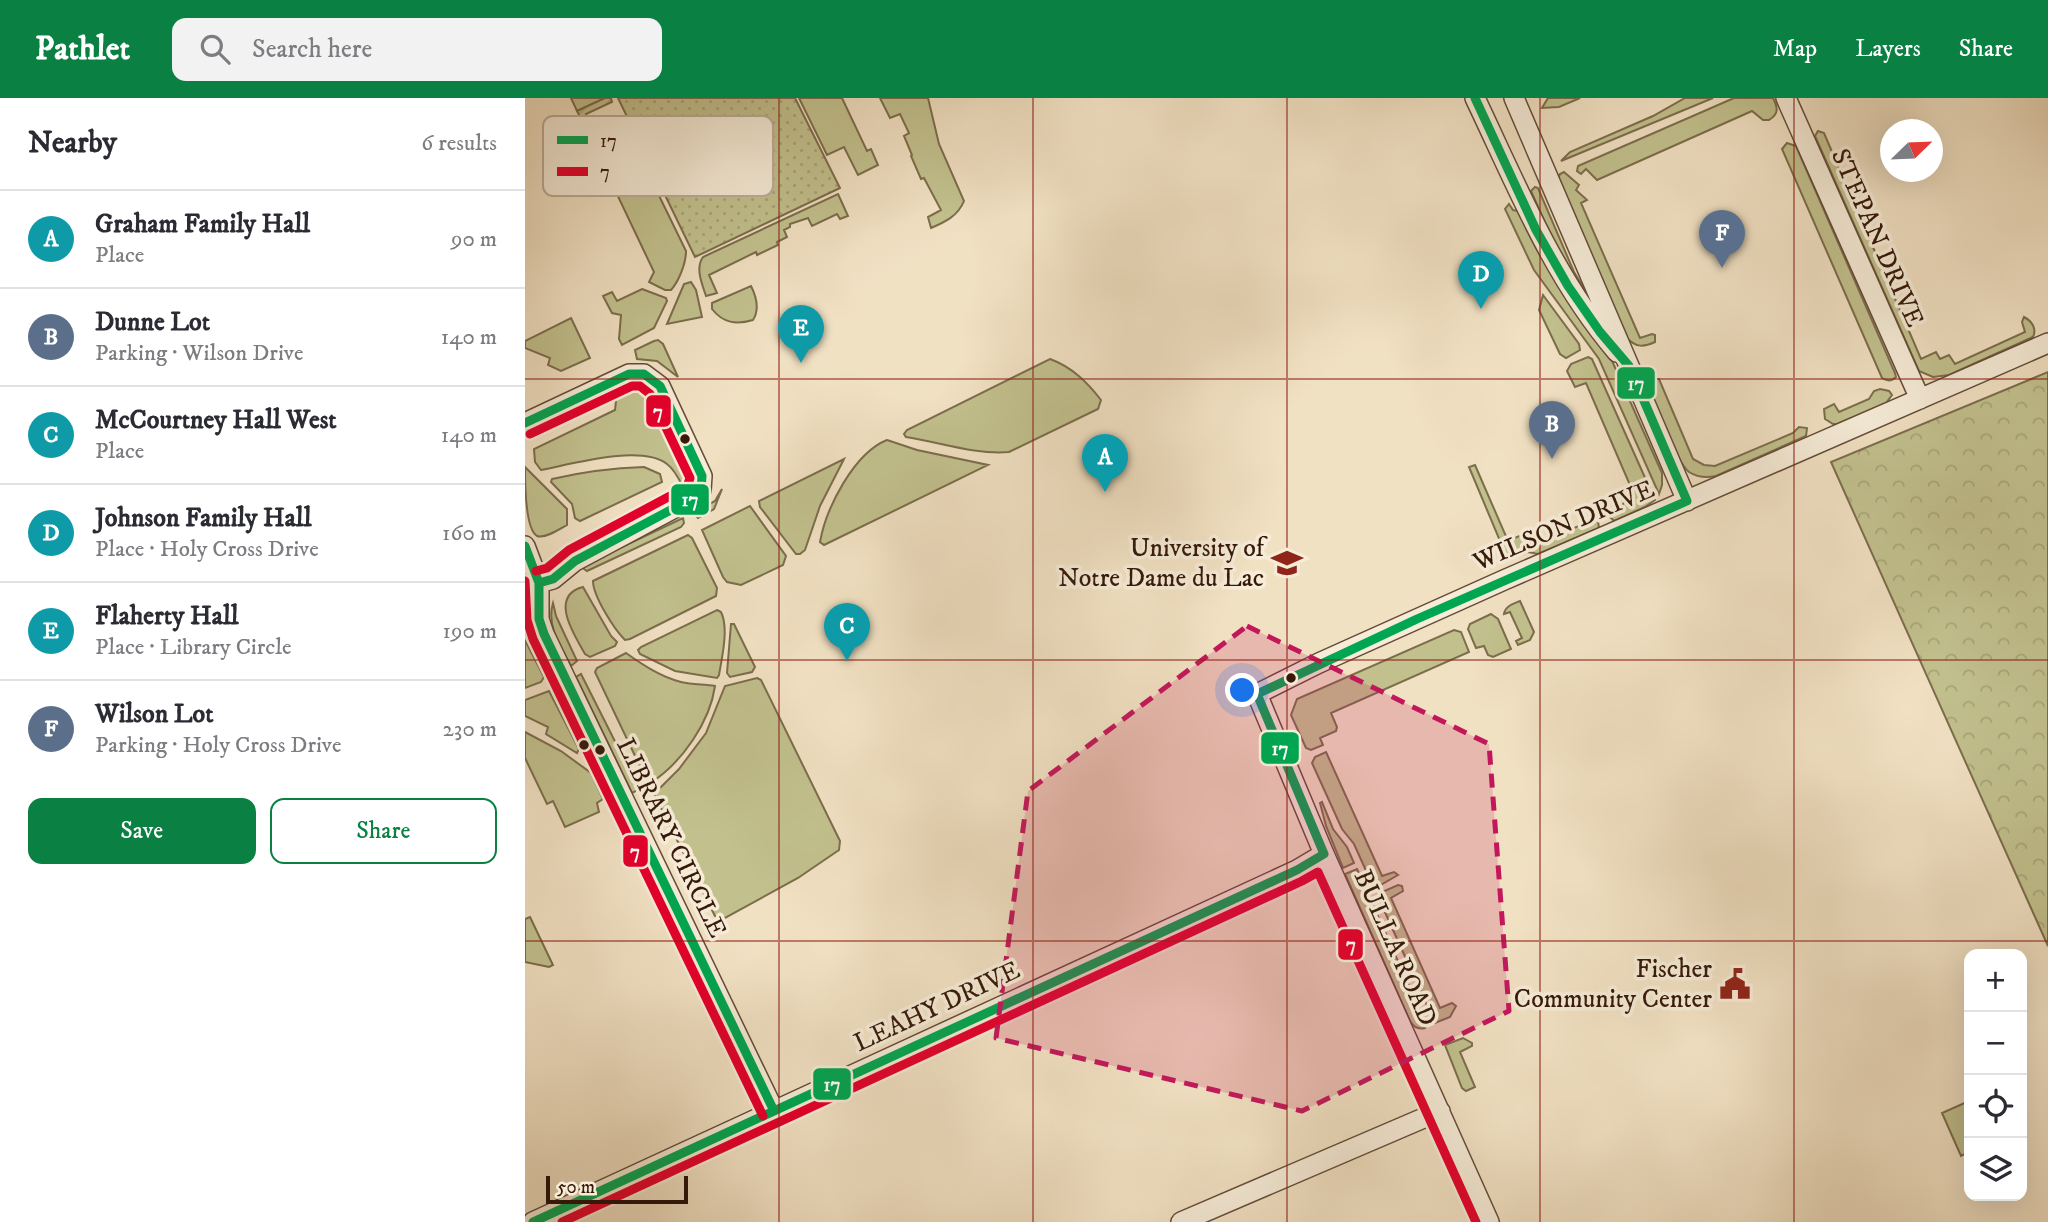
<!DOCTYPE html>
<meta charset="utf-8">
<style>
:root{--surface:#fff;--page:#f2f2f3;--text:#2b2b33;--muted:#7c7c81;--line:#e1e1e2;--accent:#0b8043}
body{margin:0;font-family:"IM FELL DW Pica",serif;background:var(--page);color:var(--text)}
.controls{position:absolute;right:21px;bottom:21px;display:grid;overflow:hidden;border-radius:14px;box-shadow:0 7px 28px #0002}
.controls button{width:63px;height:63px;display:grid;place-items:center;padding:0;border:0;border-bottom:2px solid var(--line);background:var(--surface);color:var(--text);font:35px sans-serif}
.compass{position:absolute;left:1355px;top:21px;width:63px;height:63px;border-radius:50%;background:var(--surface);box-shadow:0 7px 28px #0002;rotate:67deg}
.scale{position:absolute;left:21px;bottom:18px;width:142px;box-sizing:border-box;padding-left:7px;border:4px solid #361909;border-top:0;font-size:19px;line-height:24px;white-space:nowrap;color:#361909;-webkit-text-stroke:5px #f6ecd8;paint-order:stroke}
.you{position:absolute;left:718px;top:593px;width:24px;height:24px;margin:-18px;border:5px solid #fff;border-radius:50%;background:#1a73e8;box-shadow:0 0 0 10px #1a73e833}
.badge{display:grid;place-items:center;width:46px;height:46px;border-radius:50%;background:var(--accent);color:#fff;font-size:23px;font-weight:700}
.pin{position:absolute;translate:-50% -58px;filter:drop-shadow(0 2px 4px #0008)}
.pin::after{content:'';position:absolute;top:37px;width:24px;height:21px;background:inherit;clip-path:polygon(0 0,100% 0,50% 100%)}
.list{margin:0;padding:0;list-style:none}
h2{display:flex;justify-content:space-between;align-items:center;height:91px;margin:0;padding:0 28px;font-size:30px}
h2 small{font-size:23px;font-weight:400;color:var(--muted)}
.list li{display:grid;grid-template-columns:46px 1fr auto;gap:21px;align-items:center;box-sizing:border-box;height:98px;padding:0 28px;border-top:2px solid var(--line)}
.list b{display:block;font-size:26px;white-space:nowrap}
.list p{margin:0;font-size:23px;white-space:nowrap;color:var(--muted)}
.list em{font-size:23px;font-style:normal;color:var(--muted)}
.actions{display:flex;gap:14px;padding:21px 28px}
.actions a{flex:1;padding:16px 0;border:2px solid var(--accent);border-radius:14px;text-align:center;font-size:24px;color:var(--accent)}
.actions .main{background:var(--accent);color:#fff}
.icon{flex:none;width:38px;height:38px;fill:none;stroke:currentColor;stroke-width:2;stroke-linecap:round;stroke-linejoin:round}
.map{position:relative;flex:none;width:1523px;height:1124px;overflow:hidden}
header{display:flex;align-items:center;gap:42px;box-sizing:border-box;height:98px;padding:0 35px;background:var(--accent);color:#fff}
header strong{font-size:33px}
nav{display:flex;gap:38px;margin-inline-start:auto;font-size:24px}
.search{width:490px;height:63px;background:var(--page);display:flex;align-items:center;gap:18px;box-sizing:border-box;padding:0 24px;border-radius:14px;color:var(--muted);font-size:26px}
main{display:flex}
aside{flex:1;background:var(--surface)}
.map>svg:first-child{display:block}
</style>
<header>
<strong>Pathlet</strong>
<div class="search"><svg class="icon" aria-label="search" viewBox="0 0 24 24"><circle cx="10" cy="10" r="6"/><path d="M15 15l6 6"/></svg>Search here</div>
<nav><a>Map</a><a>Layers</a><a>Share</a></nav>
</header>
<main>
<aside>
<h2>Nearby<small>6 results</small></h2>
<ul class="list">
<li><span class="badge" style="background:#0f9aa8">A</span><div><b>Graham Family Hall</b><p>Place</p></div><em>90 m</em></li>
<li><span class="badge" style="background:#5c6f8a">B</span><div><b>Dunne Lot</b><p>Parking · Wilson Drive</p></div><em>140 m</em></li>
<li><span class="badge" style="background:#0f9aa8">C</span><div><b>McCourtney Hall West</b><p>Place</p></div><em>140 m</em></li>
<li><span class="badge" style="background:#0f9aa8">D</span><div><b>Johnson Family Hall</b><p>Place · Holy Cross Drive</p></div><em>160 m</em></li>
<li><span class="badge" style="background:#0f9aa8">E</span><div><b>Flaherty Hall</b><p>Place · Library Circle</p></div><em>190 m</em></li>
<li><span class="badge" style="background:#5c6f8a">F</span><div><b>Wilson Lot</b><p>Parking · Holy Cross Drive</p></div><em>230 m</em></li>
</ul>
<div class="actions"><a class="main">Save</a><a>Share</a></div>
</aside>
<div class="map">
<svg width="1523" height="1124" viewBox="0 0 1523 1124">
<defs>
<pattern id="forest-crowns" width="20" height="18" patternUnits="userSpaceOnUse" patternTransform="scale(1.75)"><rect width="20" height="18" fill="#c2c18e"/><path d="M2 6a3 3 0 1 1 6 0M12 15a3 3 0 1 1 6 0" fill="none" stroke="#a7a579"/></pattern>
<pattern id="park-dots" width="8" height="8" patternUnits="userSpaceOnUse" patternTransform="scale(1.75)"><rect width="8" height="8" fill="#c2c18e"/><path d="M2 2h.1M6 6h.1" fill="none" stroke="#a7a579" stroke-width="1.8" stroke-linecap="round"/></pattern>
<pattern id="garden-furrows" width="10" height="10" patternUnits="userSpaceOnUse" patternTransform="scale(1.75)"><rect width="10" height="10" fill="#c2c18e"/><path d="M-1 1l2-2M0 10L10 0M9 11l2-2" fill="none" stroke="#a7a579"/></pattern>
</defs>
<rect width="100%" height="100%" fill="#f1e1c3"/>
<filter id="stains"><feTurbulence type="fractalNoise" baseFrequency=".00286" numOctaves="4"/><feColorMatrix values="0 0 0 0 .2 0 0 0 0 .09 0 0 0 0 .02 0 0 0 .5 -.17"/></filter>
<radialGradient id="worn" r=".72"><stop offset=".6" stop-color="#630" stop-opacity="0"/><stop offset="1" stop-color="#630" stop-opacity=".3"/></radialGradient>
<path fill="#c2c18e" stroke="#7c6d4c" stroke-width="2" d="M46 0H80L52 13Z
M274 0H317L342 53 346 51 353 67 333 77 319 49 302 57Z
M355 0H403L414 46 439 103C433 118 420 124 406 130L403 119 416 112 399 80 396 81 386 58 387 57 379 38 384 35 375 16 365 20Z
M1023 0H1055L1034 9 1017 10Z
M1160 0H1188L1036 63 1045 54 1128 18Z
M1209 0H1248C1253 10 1254 16 1244 22H1238L1227 13 1072 82 1061 71 1056 76 1052 73 1053 68Z
M1293 33 1299 35 1396 261 1411 254 1415 261 1424 257 1430 266 1500 234 1497 224 1499 219C1507 223 1512 231 1508 239L1424 277 1408 279 1394 273 1290 38Z
M1262 45 1271 48 1370 275 1371 279C1366 284 1362 283 1357 280L1257 51Z
M122 73 161 153C161 165 154 183 146 192H140L124 184 129 174 89 90Z
M1039 74 1054 87 1051 92 1062 102 1056 105 1115 240 1127 236 1130 237V244C1119 249 1111 250 1102 240L1033 81 1035 76Z
M1010 89 1013 90 1049 174 1087 236 1043 176 1006 93Z
M313 96 323 118 315 121 312 116 287 128 283 120 265 126V129L259 132 262 139 252 144 253 147 232 157 231 154 184 177 192 195 181 198C177 186 170 170 178 159Z
M984 106 988 112 998 114 1084 256 1137 375V387L1134 396 1074 261 1009 172 980 111Z
M166 184 171 192 177 219 142 226 159 186Z
M226 188C231 198 235 211 228 222 211 227 198 225 187 211V205Z
M117 191 141 200 142 203 129 230 97 247 94 241 96 217 87 215 78 198 87 194 92 203Z
M1018 197 1054 246 1055 252 1041 260 1035 256 1014 212Z
M46 220 65 260 36 273 23 267 25 260 0 250V243Z
M129 243 133 242 138 246 153 279 132 263 112 261 110 252Z
M1063 259 1067 261 1130 402 1120 409 1089 423 1085 419 1086 414 1097 409 1105 387 1061 285 1050 289 1042 273 1046 266Z
M525 261C547 269 562 284 576 302L573 311 484 354C451 357 414 344 381 339L379 336 382 332Z
M1131 281H1134L1168 361 1179 367 1190 368 1268 335 1274 329 1282 330 1281 338 1191 378C1182 380 1172 379 1164 374 1151 364 1131 306 1123 288Z
M101 290 118 295 124 302 160 375 158 389C154 381 150 372 142 366 116 346 47 366 16 372L10 364 9 351 90 312 92 293Z
M1355 291 1364 293 1367 297 1361 305 1312 326H1308L1300 321 1299 311 1309 306 1314 314 1344 301 1349 293Z
M362 342 392 352 463 367 299 447 295 444C301 410 329 355 362 342Z
M319 361 295 408 280 452 275 456H271L235 409 234 403Z
M950 367 983 443 999 436 1004 437 1009 448 1069 421 1073 423 1074 430 1013 456 1003 454 983 462 944 369Z
M0 369 42 411V427C35 431 20 441 12 438 0 431 0 384 0 369Z
M119 369 135 376 137 384 55 423 50 420 47 406 26 384 27 381C57 374 87 370 119 369Z
M197 391 189 411 173 420 168 415 190 403Z
M225 408 261 458 258 467 216 487 202 484 198 479 177 432Z
M158 420 159 425 156 429 62 473 59 471V467Z
M163 437 167 440 192 490 191 498 105 541 100 542C89 531 68 498 68 483Z
M58 489 86 538 92 544 90 548 65 559 60 556C50 538 23 498 58 489Z
M995 503 1009 534 1005 542 993 547 991 543 997 540 985 514 979 516C980 508 988 506 995 503Z
M28 505 31 518 52 563 46 568C36 549 21 528 28 505Z
M192 512 196 514C204 530 197 559 194 577L192 580 150 573 115 556 113 552 116 549Z
M966 516 973 521 986 551 968 559 963 557 959 548 951 550 943 531 945 526Z
M206 526H209L230 569 227 574 205 579 202 575Z
M929 532 936 534 944 554 806 615 812 629 811 633 795 640 798 647 786 652 781 650 766 617 772 601Z
M0 542 19 579 16 584 0 590Z
M101 555C118 567 136 579 156 584 168 587 179 586 190 588 185 624 157 664 127 684L122 683 70 574 72 570Z
M56 576 114 691 107 695 51 579Z
M232 580 236 582 315 743 314 752 273 780 200 820 190 818 129 696 154 671 181 635 200 588Z
M24 593 54 651 52 655 21 636 23 629 0 618V602Z
M0 634 36 653 66 675 78 701 72 705 74 714 40 729 28 703 22 706 0 660Z
M801 654 857 778 869 774 873 777 852 789 847 786 829 746 817 731 787 665 790 659Z
M797 704 808 731 822 749 829 765 818 770 801 728 795 705Z
M832 771 900 924V930C893 932 888 928 885 923L820 776Z
M873 787 877 788 878 793 866 800 915 910 927 905 931 908 925 919 910 925 854 801 855 795Z
M5 819 26 863 28 867 24 869 0 864V821Z
M938 940 947 945V948L935 954 950 989 941 993 937 990 920 947Z
M1444 1003V1054L1436 1058 1417 1015Z"/>
<path fill="url(#forest-crowns)" stroke="#7c6d4c" stroke-width="2" d="M1523 274V848L1306 364Z"/>
<path fill="url(#park-dots)" stroke="#7c6d4c" stroke-width="2" d="M93 0H270L315 90 170 159Z"/>
<path fill="url(#garden-furrows)" stroke="#7c6d4c" stroke-width="2" d="M80 0H86L87 4 61 16 69 34 64 37 52 13Z"/>
<g fill="none" stroke-linecap="round" stroke-linejoin="round">
<defs>
<path id="street" d="M950 0C992 88 1028 179 1092 254
M989 0 1162 403
M1261 0 1395 301
M0 325 104 276H119L135 288 177 378 176 392 170 399 50 463 28 481 14 485
M0 448 14 485V521L19 536 249 1013
M8 1124 772 772 799 756
M656 1124 915 1013
M964 1124 799 756 732 596 794 565 979 482 1523 245"/>
</defs>
<use href="#street" stroke="#654b38" stroke-width="22"/>
<use href="#street" stroke="#f6ecd8" stroke-width="19"/>
<defs>
<path id="bus-1" d="M0 325 104 276H119L135 288 177 378 176 392 170 399 50 463 28 481 14 485
M0 448 14 485V521L19 536 249 1013
M8 1124 772 772 799 756 732 596 892 521 1162 403 1104 268 1075 234 1043 188 1011 132 950 0"/>
<path id="bus-2" d="M5 336 107 288H115L125 296 165 380 162 389 44 452 22 470 11 473
M0 483 2 522 8 541 238 1018
M37 1124 777 783 793 774 951 1124"/>
</defs>
<use href="#bus-1" stroke="#f6ecd8" stroke-width="14"/>
<use href="#bus-2" stroke="#f6ecd8" stroke-width="14"/>
<use href="#bus-1" stroke="#00a651" stroke-width="9"/>
<use href="#bus-2" stroke="#e4002b" stroke-width="9"/>
</g>
<path fill="#c2185b" fill-opacity="0.2" stroke="#c2185b" stroke-width="5" stroke-dasharray="14 9" stroke-linejoin="round" d="M722 528 964 646 984 913 777 1013 471 940 503 693Z"/>
<path fill="none" stroke="#8f2418" stroke-width="2" stroke-opacity="0.55" d="M254 0V1124M508 0V1124M762 0V1124M1015 0V1124M1269 0V1124M0 281H1523M0 562H1523M0 843H1523"/>
<defs>
<symbol id="university-bare" viewBox="-9 -9 18 18"><path d="M0-5L7-2L0 1L-7-2ZM-4 1L0 2.5L4 1V4Q0 6-4 4Z" fill="#8f2418" stroke="#f6ecd8" stroke-width="2.5" paint-order="stroke"/></symbol>
<symbol id="civic-bare" viewBox="-9 -9 18 18"><path d="M-.6-6.5H3V-4.5H.6V-3L4-1V1h2V6H-6V1h2V-1L-.6-3ZM-1.2 2.5V6h2.4V2.5Z" fill="#8f2418" stroke="#f6ecd8" stroke-width="2.5" paint-order="stroke"/></symbol>
</defs>
<g fill-rule="evenodd">
<use href="#university-bare" x="740" y="443" width="44" height="44"/>
<use href="#civic-bare" x="1188" y="864" width="44" height="44"/>
</g>
<g fill="#361909" stroke="#f6ecd8" stroke-width="2.5">
<circle cx="160" cy="341" r="6"/>
<circle cx="766" cy="580" r="6"/>
<circle cx="59" cy="647" r="6"/>
<circle cx="75" cy="652" r="6"/>
</g>
<g text-anchor="middle" dominant-baseline="central" stroke-width="7" stroke-linejoin="round" paint-order="stroke">
<g font-size="26" fill="#361909" stroke="#f6ecd8">
<text transform="translate(1352 140) rotate(66)">STEPAN DRIVE</text>
<text transform="translate(1039 428) rotate(-23)">WILSON DRIVE</text>
<text transform="translate(146 740) rotate(64)">LIBRARY CIRCLE</text>
<text transform="translate(870 850) rotate(66)">BULLA ROAD</text>
<text transform="translate(412 909) rotate(-25)">LEAHY DRIVE</text>
</g>
<g font-size="26" fill="#361909" stroke="#f6ecd8" text-anchor="end">
<text x="739" y="450">University of<tspan x="739" dy="30">Notre Dame du Lac</tspan></text>
<text x="1187" y="871">Fischer<tspan x="1187" dy="30">Community Center</tspan></text>
</g>
</g>
<rect x="18" y="18" width="230" height="80" rx="10" fill="#f6ecd8" stroke="#bcad9a" stroke-width="2"/>
<rect x="32" y="38" width="31" height="8" fill="#00a651"/>
<rect x="32" y="69" width="31" height="9" fill="#e4002b"/>
<g font-size="19" fill="#361909">
<text x="75" y="49">17</text>
<text x="75" y="80">7</text>
</g>
<g stroke="#f6ecd8" stroke-width="2.5">
<rect x="1091" y="268" width="40" height="34" rx="7" fill="#00a651"/>
<rect x="120" y="296" width="27" height="34" rx="7" fill="#e4002b"/>
<rect x="145" y="385" width="40" height="33" rx="7" fill="#00a651"/>
<rect x="735" y="633" width="40" height="34" rx="7" fill="#00a651"/>
<rect x="97" y="736" width="27" height="34" rx="7" fill="#e4002b"/>
<rect x="812" y="830" width="27" height="33" rx="7" fill="#e4002b"/>
<rect x="287" y="969" width="40" height="34" rx="7" fill="#00a651"/>
</g>
<g font-size="19" text-anchor="middle" font-weight="bold" fill="#fff">
<text x="1111" y="292">17</text>
<text x="133" y="320">7</text>
<text x="165" y="408">17</text>
<text x="755" y="657">17</text>
<text x="110" y="760">7</text>
<text x="826" y="853">7</text>
<text x="307" y="993">17</text>
</g>
<rect width="100%" height="100%" filter="url(#stains)"/>
<rect width="100%" height="100%" fill="url(#worn)"/>
</svg>
<div class="controls">
<button>+</button>
<button>−</button>
<button><svg class="icon" aria-label="locate" viewBox="0 0 24 24"><circle cx="12" cy="12" r="6"/><path d="M12 2v4M12 18v4M2 12h4M18 12h4"/></svg></button>
<button><svg class="icon" aria-label="layers" viewBox="0 0 24 24"><path d="M12 4l9 5-9 5-9-5zM3 14l9 5 9-5"/></svg></button>
</div>
<svg class="compass" viewBox="-18 -18 36 36"><path d="M0-13l5 13h-10z" fill="#e53935"/><path d="M0 13l5-13h-10z" fill="#7c7c81"/></svg>
<div class="scale">50 m</div>
<div class="you"></div>
<div class="pin badge" style="left:580px;top:394px;background:#0f9aa8">A</div>
<div class="pin badge" style="left:1027px;top:361px;background:#5c6f8a">B</div>
<div class="pin badge" style="left:322px;top:563px;background:#0f9aa8">C</div>
<div class="pin badge" style="left:956px;top:211px;background:#0f9aa8">D</div>
<div class="pin badge" style="left:276px;top:265px;background:#0f9aa8">E</div>
<div class="pin badge" style="left:1197px;top:170px;background:#5c6f8a">F</div>
</div>
</main>
